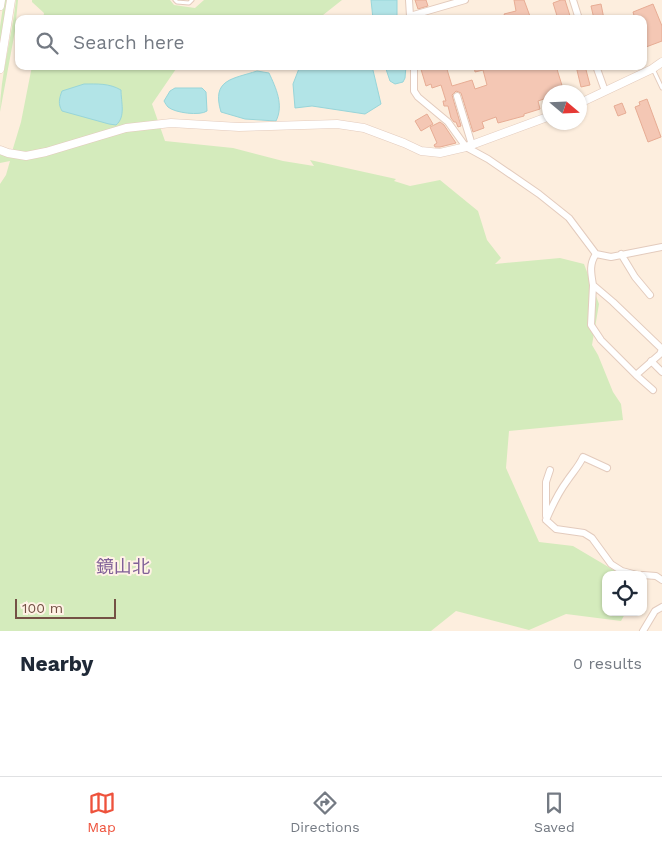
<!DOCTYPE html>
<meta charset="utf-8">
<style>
:root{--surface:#fff;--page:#f6f6f7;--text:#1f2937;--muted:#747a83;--line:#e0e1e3;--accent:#ee523c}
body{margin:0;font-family:"Work Sans","Noto Sans JP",sans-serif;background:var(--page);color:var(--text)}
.controls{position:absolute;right:15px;bottom:15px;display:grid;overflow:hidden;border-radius:10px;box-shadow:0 1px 4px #0004}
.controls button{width:45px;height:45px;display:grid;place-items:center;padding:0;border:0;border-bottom:1px solid var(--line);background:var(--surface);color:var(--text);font:25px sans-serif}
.compass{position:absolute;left:542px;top:85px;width:45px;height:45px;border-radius:50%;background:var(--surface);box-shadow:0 1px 4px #0004;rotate:109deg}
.scale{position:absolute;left:15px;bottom:12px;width:101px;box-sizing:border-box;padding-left:5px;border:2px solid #745145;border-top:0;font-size:14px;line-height:18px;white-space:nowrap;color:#745145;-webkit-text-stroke:4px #fff2e5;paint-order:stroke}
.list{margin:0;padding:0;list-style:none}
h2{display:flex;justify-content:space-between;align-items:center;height:65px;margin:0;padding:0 20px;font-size:21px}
h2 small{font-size:16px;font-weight:400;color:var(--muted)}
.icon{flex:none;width:28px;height:28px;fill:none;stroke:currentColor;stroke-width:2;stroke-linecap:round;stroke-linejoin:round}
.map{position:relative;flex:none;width:662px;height:631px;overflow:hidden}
.search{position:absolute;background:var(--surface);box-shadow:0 1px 4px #0004;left:15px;right:15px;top:15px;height:55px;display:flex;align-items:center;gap:12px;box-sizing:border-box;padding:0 18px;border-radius:10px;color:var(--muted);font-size:19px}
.sheet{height:145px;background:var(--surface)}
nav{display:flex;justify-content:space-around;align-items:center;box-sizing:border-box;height:70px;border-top:1px solid var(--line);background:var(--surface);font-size:14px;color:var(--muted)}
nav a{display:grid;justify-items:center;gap:2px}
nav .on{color:var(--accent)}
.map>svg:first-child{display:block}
</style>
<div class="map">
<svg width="662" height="631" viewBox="0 0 662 631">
<rect width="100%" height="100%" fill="#fdeede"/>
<path fill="#d4ebbc" d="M4 0H7L0 50V27Z
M16 0H18L15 31 0 112C0 76 12 37 16 0Z
M32 0H170L174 5 195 8 204 0H342L318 19H43L44 13 32 2Z
M32 66H178L152 104 165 141 233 148 283 161 314 166 310 160 396 179 394 181 410 186 440 180 478 211 487 240 501 258 495 264 560 258 584 264 599 304 592 345 598 355 613 392 621 404 623 420 509 431 506 468 539 542 573 546 622 575H606V612H626L621 621 566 614 529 630 456 611 431 631H0V184L6 175 10 161 0 163V152L11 155 21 122Z"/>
<path fill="#b2e4e7" stroke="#98d5d9" d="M371 0H397V19H373Z
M300 66H372L381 104 365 114 312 106 295 108 293 84Z
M385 66H406L405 78 403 82 395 84 390 81Z
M257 71 269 73C276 88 284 105 276 121L245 119 221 112C211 79 233 79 257 71Z
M84 84C97 84 109 83 121 90 121 102 126 117 116 125L109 124 62 111C58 104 59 99 62 91Z
M175 88H202L206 92 207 111C200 116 175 113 168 107 167 106 165 103 164 101L170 91Z"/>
<path fill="#f4c7b4" stroke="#e7ac94" d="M415 0H426L428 6 418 9Z
M514 0H524L531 19H506L504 14 516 11Z
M561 0H565L571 19H558L553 3Z
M601 4 604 19H594L591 6Z
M653 4 662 26V41L646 47 643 39V19H635L633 12Z
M420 66H446L452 86 472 80 475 89 487 85 483 70 475 72 474 66H556L564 92H550V97L538 101 540 109 524 114V116L498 123 496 117 482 122 484 128 473 132 461 93 456 91 452 95 461 126 458 127 456 122H454L451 118 448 106H444L443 101H446L441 85 432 88 431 84 426 86Z
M576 66H585L590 85 581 87Z
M647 99 661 137 648 142 635 107 640 105 639 102Z
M622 103 626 113 618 116 614 106Z
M427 114 433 124 421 131 415 121Z
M440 122 444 125 456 143 440 147H435L434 145 437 143 430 127Z"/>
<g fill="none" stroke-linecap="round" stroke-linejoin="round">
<defs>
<path id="service" d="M175 0 177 2 189 3 192 0
M653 69 662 88"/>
<path id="minor" d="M409 0 410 16 465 0
M573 0 579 19
M414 66V91L418 97 448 122 466 147 488 159 539 194 569 218 596 254 611 257 662 247
M596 66 605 91
M457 96 472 145
M621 254 635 277 650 295
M593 285 613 302 662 349 660 354 636 375 601 340 591 325Z
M593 285C591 273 589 264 596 254
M651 361 662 372
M636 375 653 390
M546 516V482L550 470
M546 520 556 529 584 533 592 538 611 564 622 571 637 575
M546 520C552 506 558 493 567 481 573 472 579 466 583 457L607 468
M643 575 656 576 662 580
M643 631 655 611 662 607"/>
<path id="tertiary" d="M0 6 1 0
M0 69 11 0
M580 103 652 69 662 62
M0 150 8 153 26 156 46 152 126 128 171 123 239 127 337 124 364 128 404 143 421 151 440 153 466 147 550 116"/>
</defs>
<use href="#service" stroke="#e3cbbd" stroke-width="5"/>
<use href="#minor" stroke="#e3cbbd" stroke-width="8"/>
<use href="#tertiary" stroke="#e3cbbd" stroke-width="9"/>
<use href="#service" stroke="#fff" stroke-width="3"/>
<use href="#minor" stroke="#fff" stroke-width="6"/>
<use href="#tertiary" stroke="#fff" stroke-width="8"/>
</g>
<g text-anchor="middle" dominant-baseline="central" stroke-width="4" stroke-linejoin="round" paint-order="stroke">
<g font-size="18" fill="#806098" stroke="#fff2e5">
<text x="123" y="566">鏡山北</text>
</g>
</g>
</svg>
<div class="controls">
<button><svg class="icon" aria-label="locate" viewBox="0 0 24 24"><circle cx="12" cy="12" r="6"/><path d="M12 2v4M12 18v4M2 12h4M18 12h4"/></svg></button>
</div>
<svg class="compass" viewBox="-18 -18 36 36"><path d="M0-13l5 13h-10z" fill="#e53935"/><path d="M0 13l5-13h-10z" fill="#747a83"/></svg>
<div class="scale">100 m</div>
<div class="search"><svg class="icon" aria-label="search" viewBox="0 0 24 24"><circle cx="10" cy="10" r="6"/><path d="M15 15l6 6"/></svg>Search here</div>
</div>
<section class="sheet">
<h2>Nearby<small>0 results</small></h2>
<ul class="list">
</ul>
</section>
<nav>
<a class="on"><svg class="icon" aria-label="map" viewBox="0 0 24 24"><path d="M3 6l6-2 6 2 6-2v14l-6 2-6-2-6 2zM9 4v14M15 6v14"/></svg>Map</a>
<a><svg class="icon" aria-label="directions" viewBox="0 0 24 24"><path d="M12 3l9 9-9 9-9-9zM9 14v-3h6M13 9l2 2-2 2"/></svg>Directions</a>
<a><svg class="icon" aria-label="saved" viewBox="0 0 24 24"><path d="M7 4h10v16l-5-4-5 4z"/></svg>Saved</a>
</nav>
